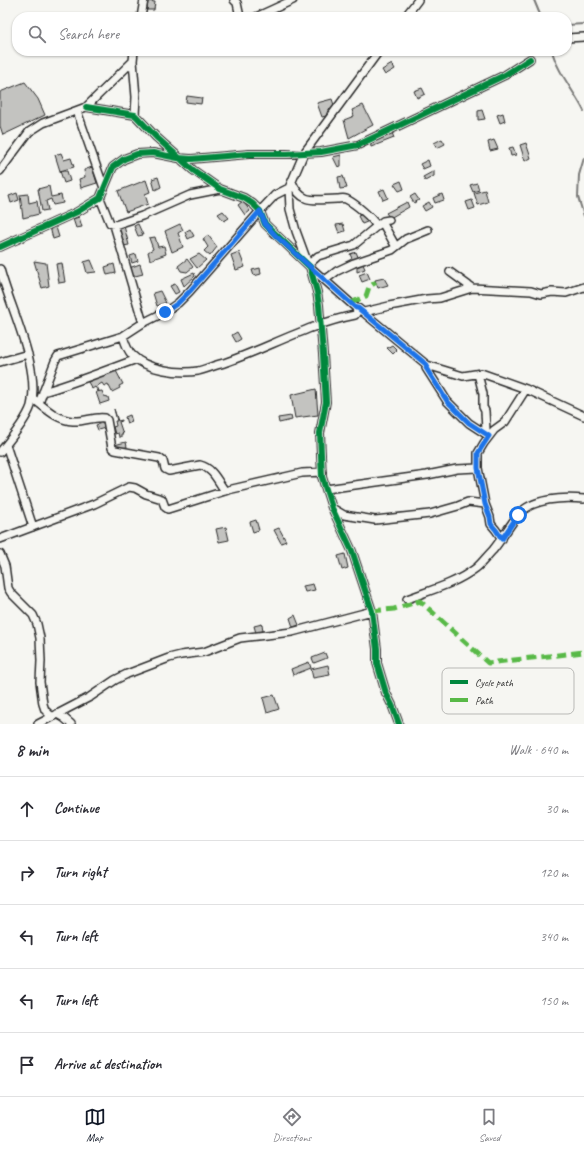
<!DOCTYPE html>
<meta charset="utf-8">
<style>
:root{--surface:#fff;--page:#f7f7f7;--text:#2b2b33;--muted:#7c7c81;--line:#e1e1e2;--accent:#111827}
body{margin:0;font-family:Caveat,sans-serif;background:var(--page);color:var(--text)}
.stop{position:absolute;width:12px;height:12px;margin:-9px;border:3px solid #1a73e8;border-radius:50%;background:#fff}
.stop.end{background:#1a73e8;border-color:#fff;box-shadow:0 1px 4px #0008}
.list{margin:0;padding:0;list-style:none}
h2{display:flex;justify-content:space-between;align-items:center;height:52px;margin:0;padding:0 16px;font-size:17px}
h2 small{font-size:13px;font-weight:400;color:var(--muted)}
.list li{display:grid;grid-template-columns:26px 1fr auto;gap:12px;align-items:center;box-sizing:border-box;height:64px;padding:0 16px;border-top:1px solid var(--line)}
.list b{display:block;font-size:15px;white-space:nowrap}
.list em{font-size:13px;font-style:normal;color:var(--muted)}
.icon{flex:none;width:22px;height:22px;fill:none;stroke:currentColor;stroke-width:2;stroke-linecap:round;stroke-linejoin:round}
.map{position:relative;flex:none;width:584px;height:724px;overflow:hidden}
.search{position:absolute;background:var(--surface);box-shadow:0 1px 3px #0004;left:12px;right:12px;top:12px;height:44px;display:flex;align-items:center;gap:10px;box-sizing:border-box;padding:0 14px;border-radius:16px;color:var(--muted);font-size:15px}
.sheet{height:372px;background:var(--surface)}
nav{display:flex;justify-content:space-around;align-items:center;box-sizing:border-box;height:56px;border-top:1px solid var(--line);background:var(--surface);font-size:11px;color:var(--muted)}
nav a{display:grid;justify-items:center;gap:2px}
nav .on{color:var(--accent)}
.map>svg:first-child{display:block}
</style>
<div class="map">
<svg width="584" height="724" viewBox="0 0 584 724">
<rect width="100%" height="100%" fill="#f6f6f2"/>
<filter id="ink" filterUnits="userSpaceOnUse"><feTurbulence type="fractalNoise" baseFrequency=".025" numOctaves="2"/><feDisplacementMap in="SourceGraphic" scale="8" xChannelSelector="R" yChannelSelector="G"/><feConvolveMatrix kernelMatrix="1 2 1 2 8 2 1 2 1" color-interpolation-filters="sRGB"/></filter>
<g filter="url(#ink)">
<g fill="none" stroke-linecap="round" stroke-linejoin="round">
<path stroke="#7a7a78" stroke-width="2" d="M534 0 541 17
M567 25 584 24
M552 51C558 73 574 91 584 111
M584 158 579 175 578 197 584 216"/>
</g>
<path fill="#c3c3c0" stroke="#2b2b2b" d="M148 1 155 2 154 10H147Z
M392 64 395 69 385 75 382 70Z
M25 82 38 99 45 115 3 135 0 126V92Z
M422 88 425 94 417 98 414 91Z
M187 96 202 98 201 104 186 102Z
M332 99 335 108 328 110 326 116 322 117 317 103Z
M363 105 373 125 349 138 344 120 354 116 352 110Z
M482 110 485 119 478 120V111Z
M503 113 505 121 500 123 497 115Z
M391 130 394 138 371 147 370 142Z
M442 139 445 144 437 148 434 143Z
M494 140 498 149 490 151 488 142Z
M526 143 531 158 525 161 520 145Z
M513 147 516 155 511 156 509 148Z
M61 153 64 160 71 158 74 167 60 171 55 155Z
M341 155V166L338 167 333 157Z
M428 160 430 166 423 169 420 164Z
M92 167 97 183 81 188 79 179 85 177 84 170Z
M60 171H67L70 181 64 183Z
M434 171V176L425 181 423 177Z
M343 176 347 188 340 189 338 177Z
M158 177 161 187 155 190 152 179Z
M146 180 150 192 145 194 148 204 126 212 118 191Z
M401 181 404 189 399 191 394 184Z
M477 183 479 190 473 192 470 185Z
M49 186 51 197 61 195 63 203 53 205 51 199 46 201 48 210 42 211 38 189Z
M384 189 388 198 383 200 379 191Z
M485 190 488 202 478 205 474 193Z
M17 193 19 200 11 203 9 196Z
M28 194 29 203 37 201 39 214 23 218 20 195Z
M415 194 419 200 414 203 410 197Z
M442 194 444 200 435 203 433 198Z
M472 200 475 208 469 210 466 202Z
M243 201 250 211 245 215 238 205Z
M407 202 409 207 390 218 386 213Z
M429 202 432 207 425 211 422 206Z
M223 211 229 218 224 221 218 214Z
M363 214 367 222 362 224 358 216Z
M79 217 82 227 76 228 73 219Z
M55 224 59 237 53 239 50 227Z
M138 224 143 235 138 236 134 226Z
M180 224 183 230 178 233 183 247 172 252 165 231Z
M343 224 345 231 339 233 336 225Z
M124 226 129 245 123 246 117 228Z
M190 229 194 236 188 239 185 232Z
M208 235 217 247 210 256 204 251 208 247 203 239Z
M155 237 158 247 164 246 166 254 150 260 148 252 153 249 149 238Z
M239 252 245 267 236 270 231 255Z
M356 252 359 259 353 261 350 254Z
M136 254 138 261 132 263 130 256Z
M199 254 206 260 197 268 190 259Z
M187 259 193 267 187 272 181 271 178 266Z
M91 260 96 272 87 273 84 262Z
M34 261 46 263 49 286 42 288Z
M62 263 65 282 59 283 56 264Z
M114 264 116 273 107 275 105 267Z
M140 264 143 274 131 277 129 268Z
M363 264 365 269 357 272V267Z
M260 268 261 274 254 276 252 270Z
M367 272 370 279 362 282 359 275Z
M194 273 195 276 184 286 181 279Z
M384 278 388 285 378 288 375 280Z
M175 284 179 292 175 294 170 286Z
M160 291 166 303 157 306 153 293Z
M237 332 241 339 236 342 232 335Z
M392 345 397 350 393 354 387 348Z
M115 369 123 384 119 386 120 388 112 392 108 384 104 386 102 383 97 386 99 391H98L95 387 92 389 88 382Z
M316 389 318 415 295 418 291 395Z
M102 391 104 396 108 397 109 401 100 404 96 392Z
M114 409 118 421 122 420V421L119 422 123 434H121V437H119L118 433 115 434 113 427 116 426 115 421H117Z
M130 415 132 422 127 424 125 417Z
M291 416 292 420 279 423 278 418Z
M104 422 105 428 98 430 96 425Z
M126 442 127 447 115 449 114 445Z
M256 520 259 530 253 532 250 522Z
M226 527 229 540 219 542 216 529Z
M279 528 286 541 281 543 274 530Z
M345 554 348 568 342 570 338 556Z
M313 584 315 590 305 592 303 586Z
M295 615 299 625 293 627 290 618Z
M262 624 263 631 256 633 254 626Z
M325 653 327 658 314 663 312 658Z
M309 662 311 668 293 675 291 669Z
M328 665 330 675 313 678 311 669Z
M274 695 279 709 267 713 263 698Z"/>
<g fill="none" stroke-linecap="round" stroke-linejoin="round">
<defs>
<path id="minor" d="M234 0 237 3 240 17
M141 17 144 0
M256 17 293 0
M405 17 418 0
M567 38 584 37
M133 61 136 97 135 115
M86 107 135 115 156 137 193 170 220 189 244 198 253 204 260 211 265 224 310 267 317 292 319 305 323 354 326 402 320 433 322 477 332 508 352 551 372 611 377 649V663L386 693 392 705 399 724
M77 111 104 188
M0 171 29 132 43 123 86 107 133 61 134 51
M292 182C302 206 316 199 337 199 340 199 343 198 346 199 356 204 371 217 377 226
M289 188 290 209 296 231 307 261
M100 198 110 223 115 225 142 216 190 195 220 189
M382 222 396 247
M114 225 143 323
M0 247 77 212 100 198 113 167 124 159 137 154 153 153 178 158 191 159 249 154H287L321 152 358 145 505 75 530 59
M308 265 318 256 354 245 383 221 389 220
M0 269C10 308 41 367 31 406 26 421 10 440 0 452
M325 280 337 271 354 263 392 250 406 239 428 230
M472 288 531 291 541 294 552 292 566 293 584 287
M356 308H358L427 365 463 376 481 373 526 389 584 416
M364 312 389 306 427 299 440 298 472 288 450 272
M123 336C125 343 127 350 132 355 146 370 179 374 198 371 206 369 215 365 224 363 268 348 309 324 355 315L357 312 356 308 310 267
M0 362 28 354
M427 365 426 368 447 401 469 423 489 436
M478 374 483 394V407L485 411 486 430 489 435
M43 392C75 383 106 370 137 359
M32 398C45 407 56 420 73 421 84 422 95 416 105 418L107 420 112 448 115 450 159 458 163 461 165 469 169 471 200 465C213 468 218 482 225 491
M39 403 55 361 58 356 123 336 143 323 165 312 178 303 190 291 260 211 275 195 289 188 304 153 379 51
M6 445 33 527
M326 489 427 475 457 469 478 468
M332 508 344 515 375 520 430 514 458 506 468 502 485 504
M0 539 94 504 129 487 135 488 146 494 162 499 165 507 168 509 228 490 302 473 322 472
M502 539 496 530 491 524 490 517 485 504 478 468V453L484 443 494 430 505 422 526 389
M0 554 5 566 8 588 11 593 33 615 37 624 40 638 41 661 40 682 43 704 45 710 52 717
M407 599C431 590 455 584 476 568 482 563 487 556 493 550 502 539 509 526 518 515 532 498 564 497 584 499
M57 714 64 718 71 724
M38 724 90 697 115 680 127 674 169 658 181 655 204 652 240 638 292 632 372 611"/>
</defs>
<use href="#minor" stroke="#2b2b2b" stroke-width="10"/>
<use href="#minor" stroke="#f6f6f2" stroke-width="7"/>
<path stroke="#58b947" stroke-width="5" stroke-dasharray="10 5" stroke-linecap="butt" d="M351 303 366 296 369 287 376 282
M372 611 394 609 420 601 488 663 584 652"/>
<defs>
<path id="cycleway" d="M86 107 135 115 156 137 193 170 220 189 244 198 253 204 260 211 265 224 310 267 317 292 319 305 323 354 326 402 320 433 322 477 332 508 352 551 372 611 377 649V663L386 693 392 705 399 724
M0 247 77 212 100 198 113 167 124 159 137 154 153 153 178 158 191 159 249 154H287L321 152 358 145 505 75 530 59"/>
</defs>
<use href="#cycleway" stroke="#f6f6f2" stroke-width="8"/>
<use href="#cycleway" stroke="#00873e" stroke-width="6"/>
</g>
</g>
<g fill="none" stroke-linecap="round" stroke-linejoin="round" filter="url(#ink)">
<path stroke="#1a73e8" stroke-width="5" d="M165 312 178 303 190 291 260 211 265 224 276 236 356 308H358L427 365 426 368 447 401 469 423 489 436 478 453V468L485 504 490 517 491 524 496 530 502 539 518 515"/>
</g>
<rect x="442" y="668" width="132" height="46" rx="6" fill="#f6f6f2" stroke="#b9b9b6" stroke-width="1"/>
<rect x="450" y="680" width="18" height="4" fill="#00873e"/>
<rect x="450" y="698" width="18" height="4" fill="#58b947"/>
<g font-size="11" fill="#2b2b2b">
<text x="475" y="686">Cycle path</text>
<text x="475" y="704">Path</text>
</g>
</svg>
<div class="stop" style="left:518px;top:515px"></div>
<div class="stop end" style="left:165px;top:312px"></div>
<div class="search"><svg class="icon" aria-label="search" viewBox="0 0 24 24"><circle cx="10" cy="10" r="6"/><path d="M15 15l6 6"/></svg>Search here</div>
</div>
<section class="sheet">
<h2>8 min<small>Walk · 640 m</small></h2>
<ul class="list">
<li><svg class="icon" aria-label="ahead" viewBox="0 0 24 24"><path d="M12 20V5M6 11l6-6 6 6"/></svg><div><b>Continue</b></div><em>30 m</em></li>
<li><svg class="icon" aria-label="right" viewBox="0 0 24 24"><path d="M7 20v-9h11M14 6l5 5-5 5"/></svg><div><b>Turn right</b></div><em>120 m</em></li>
<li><svg class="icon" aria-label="left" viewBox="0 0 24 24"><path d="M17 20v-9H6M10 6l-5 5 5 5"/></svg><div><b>Turn left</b></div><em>340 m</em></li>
<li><svg class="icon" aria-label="left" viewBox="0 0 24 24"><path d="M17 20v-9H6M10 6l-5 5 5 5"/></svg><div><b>Turn left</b></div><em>150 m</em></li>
<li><svg class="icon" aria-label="arrive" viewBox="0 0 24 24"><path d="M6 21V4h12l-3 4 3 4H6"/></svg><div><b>Arrive at destination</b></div></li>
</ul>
</section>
<nav>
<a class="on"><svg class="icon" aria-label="map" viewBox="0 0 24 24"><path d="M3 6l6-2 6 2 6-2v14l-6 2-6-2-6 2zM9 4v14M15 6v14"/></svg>Map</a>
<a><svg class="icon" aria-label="directions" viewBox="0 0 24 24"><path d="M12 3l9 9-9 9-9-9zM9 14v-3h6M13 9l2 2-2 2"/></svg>Directions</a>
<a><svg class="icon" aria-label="saved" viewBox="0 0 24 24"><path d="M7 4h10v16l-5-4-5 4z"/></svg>Saved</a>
</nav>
